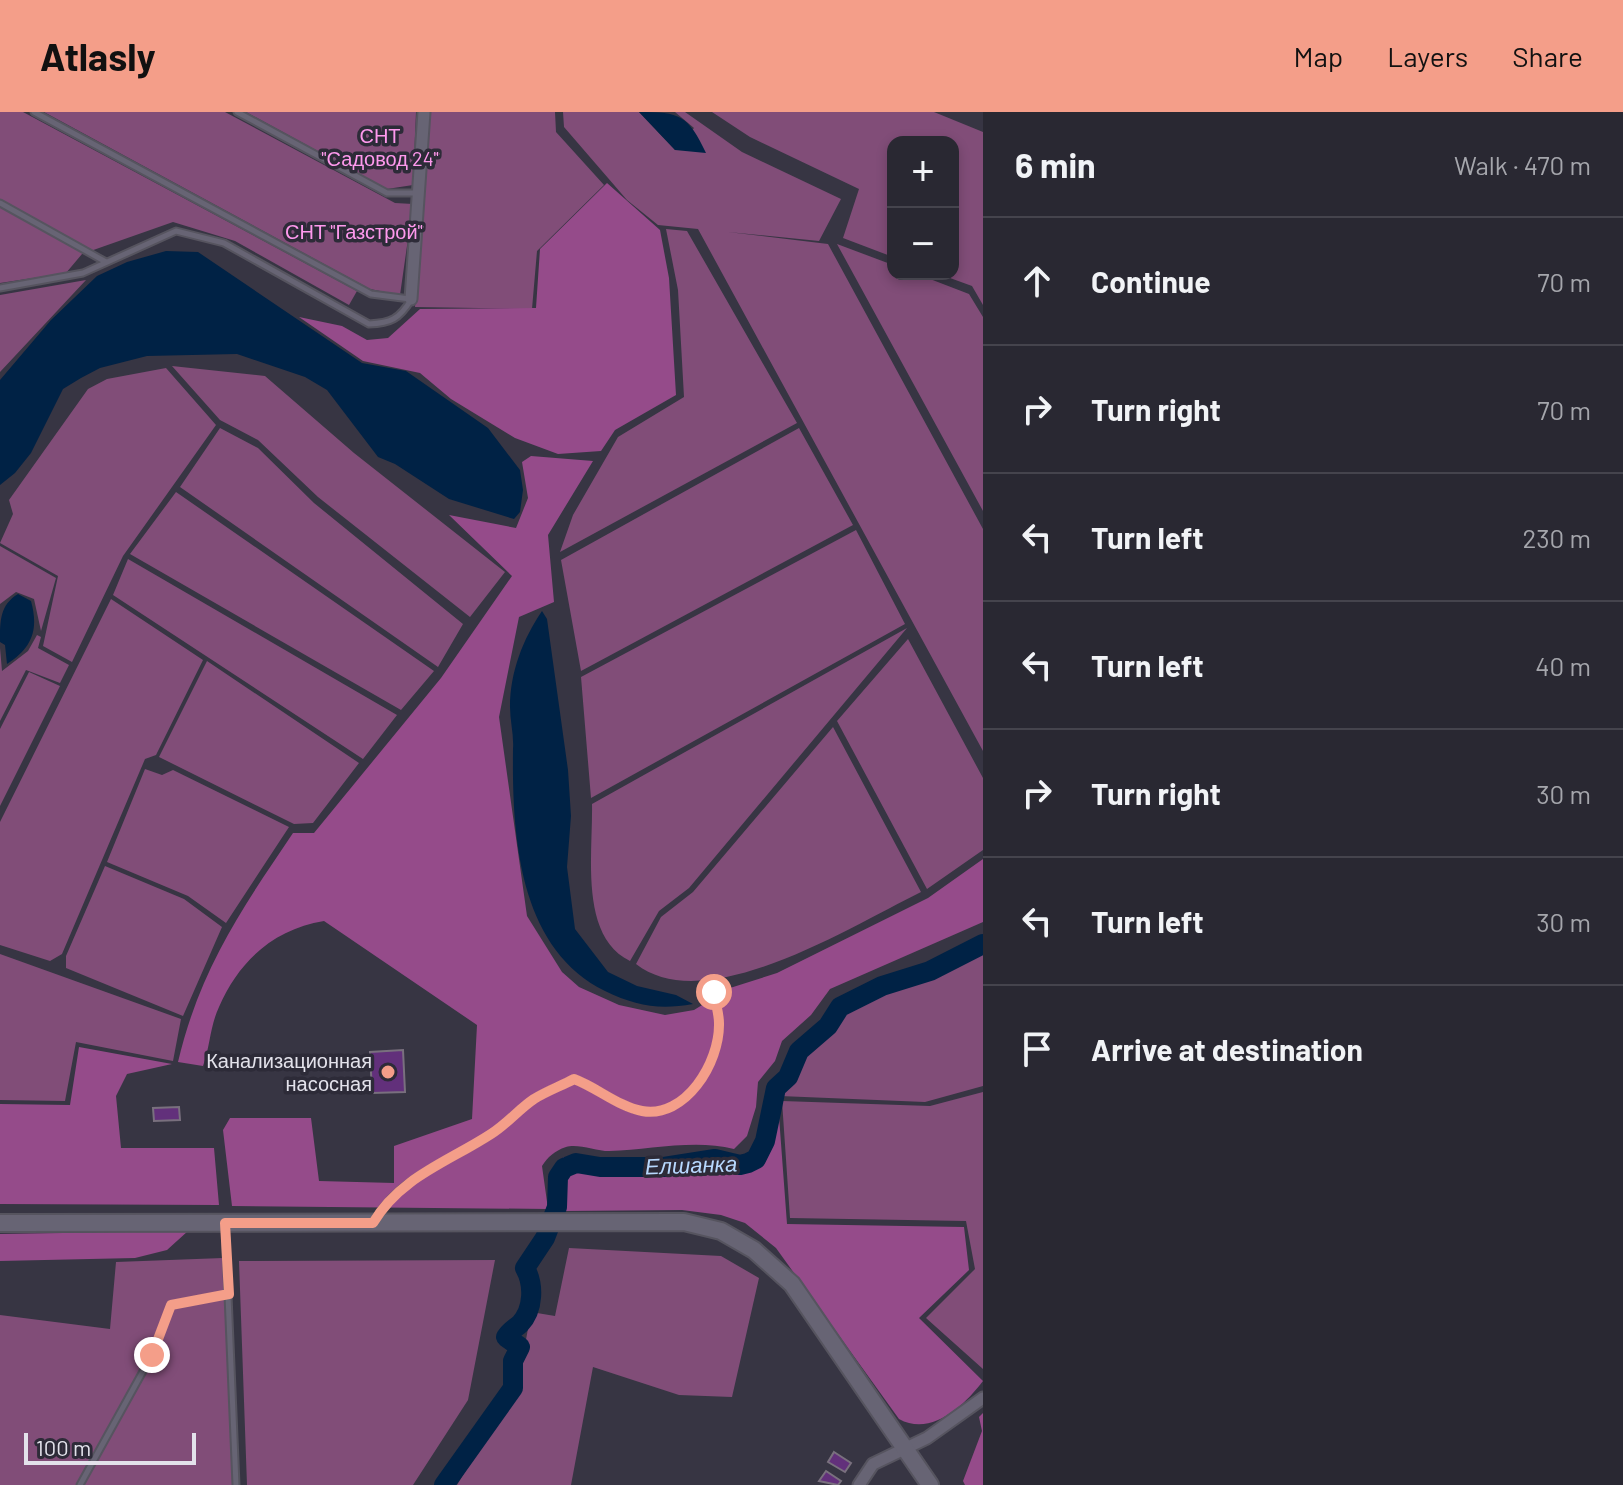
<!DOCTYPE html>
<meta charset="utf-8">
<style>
:root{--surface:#292832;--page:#35343e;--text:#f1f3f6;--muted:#a5a6ac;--line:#45444d;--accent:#f49e89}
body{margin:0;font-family:Barlow,sans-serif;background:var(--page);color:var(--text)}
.controls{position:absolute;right:24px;top:24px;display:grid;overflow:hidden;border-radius:16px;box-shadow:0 4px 12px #0003}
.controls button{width:72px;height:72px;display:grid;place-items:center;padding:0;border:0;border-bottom:2px solid var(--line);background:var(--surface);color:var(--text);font:40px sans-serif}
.scale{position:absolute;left:24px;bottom:20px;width:172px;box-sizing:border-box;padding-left:8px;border:4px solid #e3e2eb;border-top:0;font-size:22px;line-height:28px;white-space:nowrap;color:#e3e2eb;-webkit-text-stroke:6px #2d2b38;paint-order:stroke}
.stop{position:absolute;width:24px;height:24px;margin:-18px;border:6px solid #f49e89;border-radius:50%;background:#fff}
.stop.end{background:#f49e89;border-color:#fff;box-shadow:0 2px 8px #0008}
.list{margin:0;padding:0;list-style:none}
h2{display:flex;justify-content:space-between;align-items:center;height:104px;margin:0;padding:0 32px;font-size:34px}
h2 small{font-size:26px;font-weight:400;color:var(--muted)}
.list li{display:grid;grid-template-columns:52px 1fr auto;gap:24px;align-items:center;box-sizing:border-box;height:128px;padding:0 32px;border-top:2px solid var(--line)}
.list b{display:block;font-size:30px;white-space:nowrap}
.list em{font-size:26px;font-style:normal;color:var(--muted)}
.icon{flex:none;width:44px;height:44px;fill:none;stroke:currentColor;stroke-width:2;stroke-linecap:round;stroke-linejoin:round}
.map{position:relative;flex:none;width:983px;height:1373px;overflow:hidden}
header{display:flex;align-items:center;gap:48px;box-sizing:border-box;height:112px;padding:0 40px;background:var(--accent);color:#111}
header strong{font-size:38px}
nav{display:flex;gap:44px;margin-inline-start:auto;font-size:28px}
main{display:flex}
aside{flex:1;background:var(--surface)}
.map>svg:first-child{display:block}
</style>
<header>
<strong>Atlasly</strong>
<nav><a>Map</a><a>Layers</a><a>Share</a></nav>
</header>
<main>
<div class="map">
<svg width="983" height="1373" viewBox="0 0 983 1373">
<rect width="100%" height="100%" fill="#373543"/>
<path fill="#814d78" d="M0 0H23L357 179 349 193 235 129 173 110 82 142 66 161 0 171Z
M44 0H225L395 91 413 92 400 183 370 177Z
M246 0H416L413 73 387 77Z
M428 0H555L556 20 604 73 537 139 532 197 415 195Z
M563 0H639L675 38 694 16 675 0H685L742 40 841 87 819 129 728 120 828 132 983 417V639L698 117 658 113 627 88 564 15Z
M712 0H934L983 20V193L972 174 939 162H953V30H893V145L843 126 859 77 750 25Z
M666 117 687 119 797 311 560 440 573 403 618 325 684 285 678 178Z
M837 132 893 153V162H917L969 182 983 205V399Z
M86 168 0 260V183Z
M172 254 265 264 354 341 505 460 470 505 318 385 258 328 220 308Z
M166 256 216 313 123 444 72 550 43 534 58 464 0 431 13 402 9 388 88 277 107 267Z
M220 316 258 336 314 391 463 512 438 555 180 375Z
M799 316 853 413 581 559 561 448Z
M176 380 434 559 401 598 130 442Z
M856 418 905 512 591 686 581 565Z
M0 434 56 466 41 519 34 487 16 480 0 492Z
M128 447 397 603 363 647 113 483Z
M111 487 203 548 156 643 145 647 62 842 50 849 0 833V710Z
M907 516 689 776 659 799 630 849C579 824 593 742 592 692Z
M37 523 41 525 38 536 69 553 60 571 26 558 0 609V536L2 559 28 539Z
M908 527 983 666V738L927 777 837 609Z
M207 549 359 651 313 711 294 712 159 645Z
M29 560 60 574 0 694V617Z
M833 615 921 780C853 813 706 907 636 852L661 805 693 780Z
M145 657 162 663 173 658 289 715 226 811 188 784 107 750Z
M105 754 184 787 222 815 183 904 66 856V844Z
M983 827V974L925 990 780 984 770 979 793 942 839 889 884 866 907 862Z
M0 842 181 907 173 949 76 930 65 989 0 988Z
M983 980V1257L926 1206 975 1157 966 1109 790 1106 782 989 930 994Z
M569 1136 721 1144 759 1166 732 1285 679 1283 593 1255 571 1373H457L518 1272 531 1200 555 1204Z
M223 1146 233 1373H0V1203L110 1217 116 1150Z
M495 1148 468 1288 413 1373H247L239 1149Z"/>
<path fill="#954b8a" d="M607 71 660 118 669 166 676 283 615 318 601 339 558 342 515 326 451 287 420 261 363 249 299 205 342 214 367 228 388 226 420 197 536 196 540 137Z
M531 344 593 349 548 423 554 490 519 505 499 605 527 804 562 860 579 875 619 893 665 903 694 898 730 876 777 861 928 786 983 747V810L830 877 811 903 782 929 775 949 758 970 756 995 747 1024 734 1037C694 1027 650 1038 609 1039 596 1039 577 1031 566 1035 554 1039 548 1045 542 1054L548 1097 232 1094 223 1018 230 1006H311L319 1069 394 1071V1034L472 1007 477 913 324 809C274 817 239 849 219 895 210 914 210 935 203 954L178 950C200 857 241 798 293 721H314L441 566 512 464 449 403 516 416 528 386 522 350Z
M79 935 172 952 127 962 116 984 121 1036H214L219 1093 0 1092V992L70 993Z
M771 986 778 991 787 1112 964 1115 969 1158 919 1206 983 1269C964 1294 931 1325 899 1307L776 1136 745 1111 721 1103 682 1098 565 1099 556 1054 564 1045 598 1050 651 1051 709 1043 728 1049 747 1045 762 1020Z
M188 1119 167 1138 135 1146 0 1149V1122Z
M983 1301V1373H965L963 1369 982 1319 979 1305Z"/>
<path fill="#002245" d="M639 0C680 0 688 3 706 41L675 38Z
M166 139 198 140 362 251 406 259 488 316 520 358 523 378 520 400 514 407 449 387 395 352 378 345 327 278 305 265 237 242 147 244 100 256 81 266 63 277 31 341 15 361 0 373V268L51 208 97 164 127 150Z
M18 482 31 489C39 518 32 536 7 552L5 533 0 530C0 508 0 493 18 482Z
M542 499 547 507 568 658 571 704 567 755 575 817 608 860 637 874 676 883 693 892C659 898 636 894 605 879 518 836 512 723 513 637 514 623 510 609 510 595 510 560 523 527 542 499Z"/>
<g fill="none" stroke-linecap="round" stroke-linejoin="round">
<path stroke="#002245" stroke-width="20" d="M444 1373 513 1276V1249L520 1235 506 1225C510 1219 514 1217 520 1212 534 1197 534 1172 525 1156L545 1126 557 1095 558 1065 564 1056 576 1051 600 1055H664L715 1047 740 1053 748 1051 756 1047 765 1029 776 976 788 965 799 939 828 914 840 895 882 874 930 859 983 832"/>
</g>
<path fill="#62307b" stroke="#79707e" stroke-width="2" d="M403 938 405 980 372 981 370 940Z
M179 995 180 1008 154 1009 153 996Z
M834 1340 851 1351 845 1360 828 1350Z
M826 1359 841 1369 838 1373 819 1369Z"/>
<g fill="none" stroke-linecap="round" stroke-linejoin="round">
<defs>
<path id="lane" d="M34 0 371 182 410 187
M237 0 387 81H419
M0 91 106 150
M0 176 83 161 176 119 224 131 369 212C391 211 399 207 411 188
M376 1106C401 1064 450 1049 490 1023 506 1012 519 997 534 987 546 979 561 974 574 967 596 975 619 995 642 999 685 1007 720 951 719 911 719 901 715 890 714 880
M225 1112 236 1373
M80 1373 152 1243 171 1193 229 1182"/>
<path id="street" d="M411 187 424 0
M859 1373 873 1352 927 1326 983 1286"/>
<path id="secondary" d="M0 1111 684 1110 721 1119 754 1138 792 1172 930 1373"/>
</defs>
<use href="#lane" stroke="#56545f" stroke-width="9"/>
<use href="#street" stroke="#56545f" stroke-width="15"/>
<use href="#secondary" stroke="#56545f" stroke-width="20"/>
<use href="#lane" stroke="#676474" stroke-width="5"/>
<use href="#street" stroke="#676474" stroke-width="11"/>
<use href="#secondary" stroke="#676474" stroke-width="16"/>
</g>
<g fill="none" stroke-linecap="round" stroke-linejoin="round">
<path stroke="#f49e89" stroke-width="10" d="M152 1243 171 1193 229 1182 225 1111H373C400 1065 448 1050 491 1022 507 1012 519 997 534 987 547 979 561 974 574 967 596 975 619 995 642 999 685 1007 720 951 719 911 719 901 715 890 714 880"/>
</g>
<circle fill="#f49e89" stroke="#2d2b38" stroke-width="3" cx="388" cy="960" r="8"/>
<g text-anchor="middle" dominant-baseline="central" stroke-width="7" stroke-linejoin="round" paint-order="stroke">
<g font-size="20" fill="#fe99ed" stroke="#2d2b38">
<text x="380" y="23">СНТ<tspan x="380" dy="23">"Садовод 24"</tspan></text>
<text x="354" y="119">СНТ "Газстрой"</text>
</g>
<g font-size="20" fill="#e3e2eb" stroke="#2d2b38" text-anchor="end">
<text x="372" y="948">Канализационная<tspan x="372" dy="23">насосная</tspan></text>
</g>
<g font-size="22" font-style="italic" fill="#b8d9ff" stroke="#2d2b38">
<text transform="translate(691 1052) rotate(-2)">Елшанка</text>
</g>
</g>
</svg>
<div class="controls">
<button>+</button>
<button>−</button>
</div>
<div class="scale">100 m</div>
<div class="stop" style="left:714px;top:880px"></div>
<div class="stop end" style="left:152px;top:1243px"></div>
</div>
<aside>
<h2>6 min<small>Walk · 470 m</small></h2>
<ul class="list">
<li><svg class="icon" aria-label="ahead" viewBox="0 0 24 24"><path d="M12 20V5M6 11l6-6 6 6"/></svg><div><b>Continue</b></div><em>70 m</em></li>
<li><svg class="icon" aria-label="right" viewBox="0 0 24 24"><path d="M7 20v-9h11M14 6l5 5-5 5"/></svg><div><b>Turn right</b></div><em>70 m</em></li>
<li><svg class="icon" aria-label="left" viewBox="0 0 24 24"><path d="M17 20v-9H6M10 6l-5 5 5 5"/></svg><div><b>Turn left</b></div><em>230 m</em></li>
<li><svg class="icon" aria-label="left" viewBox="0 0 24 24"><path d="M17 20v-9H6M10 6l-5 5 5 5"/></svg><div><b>Turn left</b></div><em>40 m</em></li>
<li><svg class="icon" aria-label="right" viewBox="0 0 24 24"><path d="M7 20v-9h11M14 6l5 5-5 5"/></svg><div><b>Turn right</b></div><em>30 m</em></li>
<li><svg class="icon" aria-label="left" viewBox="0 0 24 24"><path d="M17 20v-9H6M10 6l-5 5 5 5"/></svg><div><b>Turn left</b></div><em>30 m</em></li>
<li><svg class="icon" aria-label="arrive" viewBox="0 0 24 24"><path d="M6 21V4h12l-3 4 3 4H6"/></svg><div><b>Arrive at destination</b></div></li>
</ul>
</aside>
</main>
